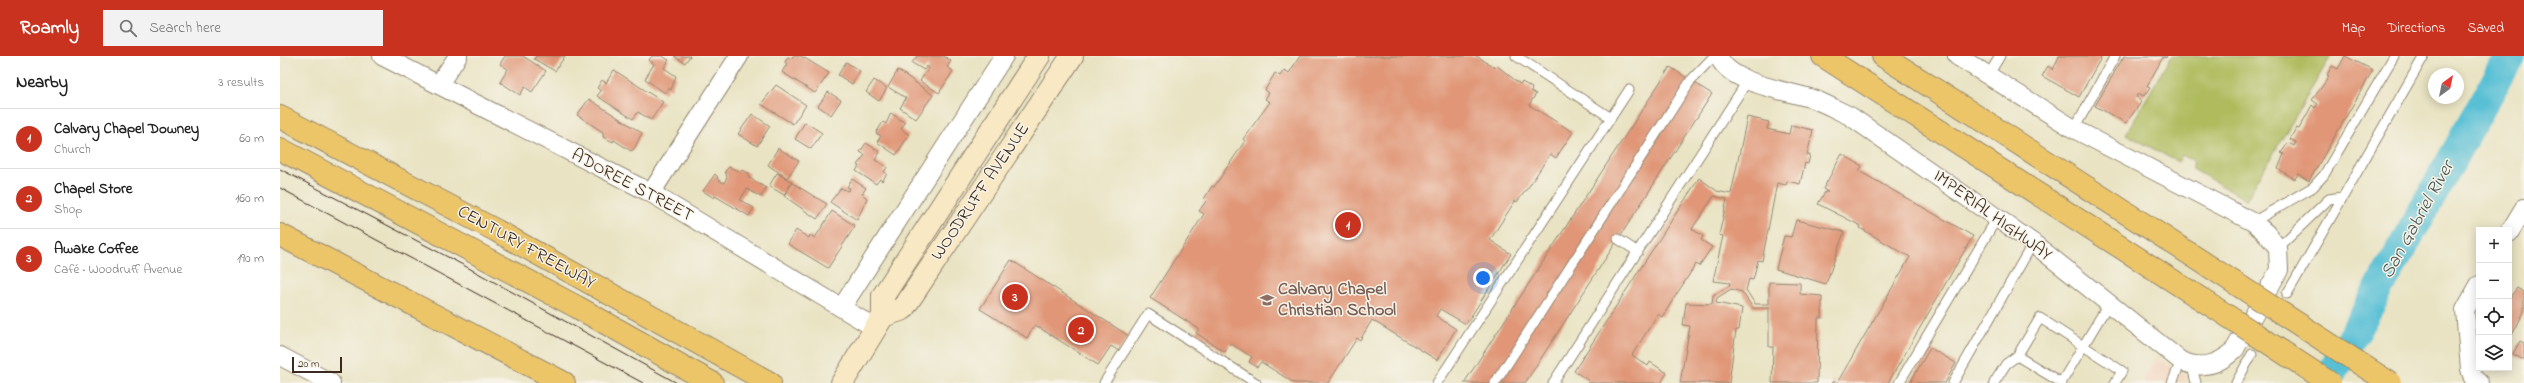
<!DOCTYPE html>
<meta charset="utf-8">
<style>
:root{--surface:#fff;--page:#f2f2f2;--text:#222;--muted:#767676;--line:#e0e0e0;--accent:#c8321e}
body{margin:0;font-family:"Indie Flower",sans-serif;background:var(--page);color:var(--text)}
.controls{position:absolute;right:12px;bottom:12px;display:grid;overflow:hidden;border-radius:0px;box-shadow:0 2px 10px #0003}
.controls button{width:36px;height:36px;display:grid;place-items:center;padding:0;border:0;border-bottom:1px solid var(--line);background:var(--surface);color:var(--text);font:20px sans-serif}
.compass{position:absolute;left:2148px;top:12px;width:36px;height:36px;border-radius:50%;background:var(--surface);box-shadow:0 2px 10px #0003;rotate:33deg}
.scale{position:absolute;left:12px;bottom:10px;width:50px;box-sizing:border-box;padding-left:4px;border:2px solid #3b2a1e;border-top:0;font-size:11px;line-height:14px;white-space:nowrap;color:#3b2a1e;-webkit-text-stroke:3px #f7f3e8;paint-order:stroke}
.you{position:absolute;left:1203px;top:222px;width:14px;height:14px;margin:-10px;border:3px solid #fff;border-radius:50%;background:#1a73e8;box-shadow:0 0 0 6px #1a73e833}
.badge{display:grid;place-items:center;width:26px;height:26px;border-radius:50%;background:var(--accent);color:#fff;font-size:13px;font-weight:700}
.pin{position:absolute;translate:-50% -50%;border:2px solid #fff;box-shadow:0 1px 4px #0006}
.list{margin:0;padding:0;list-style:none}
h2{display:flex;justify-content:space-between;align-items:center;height:52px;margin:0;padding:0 16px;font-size:17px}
h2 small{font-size:13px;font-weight:400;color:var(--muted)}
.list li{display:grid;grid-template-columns:26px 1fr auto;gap:12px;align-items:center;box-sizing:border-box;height:60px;padding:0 16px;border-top:1px solid var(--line)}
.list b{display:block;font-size:15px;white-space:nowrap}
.list p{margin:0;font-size:13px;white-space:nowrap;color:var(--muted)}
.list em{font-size:13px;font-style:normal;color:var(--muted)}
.icon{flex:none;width:22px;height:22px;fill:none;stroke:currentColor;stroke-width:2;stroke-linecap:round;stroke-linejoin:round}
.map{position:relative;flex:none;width:2244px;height:327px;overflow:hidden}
header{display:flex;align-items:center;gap:24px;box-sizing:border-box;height:56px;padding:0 20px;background:var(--accent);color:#fff}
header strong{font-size:19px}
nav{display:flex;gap:22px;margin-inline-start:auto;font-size:14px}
.search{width:280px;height:36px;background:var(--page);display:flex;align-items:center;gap:10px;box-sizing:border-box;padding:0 14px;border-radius:0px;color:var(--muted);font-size:15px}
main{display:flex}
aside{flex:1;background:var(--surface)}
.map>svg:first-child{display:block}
</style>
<header>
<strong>Roamly</strong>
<div class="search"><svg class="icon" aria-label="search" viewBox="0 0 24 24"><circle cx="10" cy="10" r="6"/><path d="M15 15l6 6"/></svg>Search here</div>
<nav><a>Map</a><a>Directions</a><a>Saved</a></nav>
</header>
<main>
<aside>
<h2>Nearby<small>3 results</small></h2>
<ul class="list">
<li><span class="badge">1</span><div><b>Calvary Chapel Downey</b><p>Church</p></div><em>60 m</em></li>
<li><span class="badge">2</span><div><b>Chapel Store</b><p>Shop</p></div><em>160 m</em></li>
<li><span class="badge">3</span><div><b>Awake Coffee</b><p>Café · Woodruff Avenue</p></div><em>190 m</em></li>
</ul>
</aside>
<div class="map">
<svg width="2244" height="327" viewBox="0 0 2244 327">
<rect width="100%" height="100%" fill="#f7f3e8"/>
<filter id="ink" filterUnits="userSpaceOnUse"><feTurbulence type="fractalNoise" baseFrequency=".025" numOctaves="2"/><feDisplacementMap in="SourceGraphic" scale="8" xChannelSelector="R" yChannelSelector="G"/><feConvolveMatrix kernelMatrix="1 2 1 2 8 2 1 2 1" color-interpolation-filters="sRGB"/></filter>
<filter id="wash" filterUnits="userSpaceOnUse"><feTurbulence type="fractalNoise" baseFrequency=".012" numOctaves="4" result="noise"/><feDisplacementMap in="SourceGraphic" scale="16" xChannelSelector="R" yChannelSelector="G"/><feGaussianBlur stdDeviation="0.9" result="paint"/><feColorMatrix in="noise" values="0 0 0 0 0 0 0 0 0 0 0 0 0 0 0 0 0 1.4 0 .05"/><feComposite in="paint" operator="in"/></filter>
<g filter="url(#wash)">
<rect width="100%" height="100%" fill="#e9e3c3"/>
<path fill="#f3d4be" d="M1876 302 1906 321 1905 327H1861Z"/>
<path fill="#afbb5d" stroke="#75723e" d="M1891 0H2051L1966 144 1911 112 1914 105 1902 99 1898 106 1846 78Z"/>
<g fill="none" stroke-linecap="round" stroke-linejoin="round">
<path stroke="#58c0d5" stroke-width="30" d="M2046 327 2230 0"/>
</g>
<g id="blocks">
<path fill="#e09677" d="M225 0H243L266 15 252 36 245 31 240 39 220 26 228 13 220 8Z
M256 0H285L275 15 254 3Z
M372 0H382L389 4 384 12 396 20 391 34 388 32 385 37 365 23 374 8 369 4Z
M394 0H410L405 7Z
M513 0H521L549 17 535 37 502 16 507 8 505 6 508 1 511 3Z
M637 0H664L671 5 667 11 673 15 659 37 640 25 649 12 647 10 644 14 632 7Z
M1020 0H1197L1215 12 1216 9 1240 28 1242 26 1252 32 1251 35 1256 38 1249 49 1293 76 1276 102 1270 98 1250 129 1237 146 1235 145 1210 184 1231 198 1186 268 1160 253 1156 260 1176 273 1157 304 1092 264 1080 284 1077 282 1048 327H1014L981 306 977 311 969 306 972 301 950 287 945 296 916 277 919 273 870 242 924 158 919 155 926 145 924 143 932 130 934 131 965 85 963 83 990 46 985 43 989 37 985 34 995 17 1000 20 1004 14 1009 17Z
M1779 0H1822L1799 41 1762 20 1768 10 1773 14Z
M1844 0H1887L1886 2 1883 1 1867 30 1870 31 1864 40 1858 37 1856 41 1862 45 1846 67 1815 50Z
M2065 0 2093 14 2029 125 2018 118 2015 123 1998 113 2004 98 2001 97 2008 87 2014 90 2016 86 2010 83 2016 72 2019 73 2032 49 2035 52 2038 48 2032 44 2049 21 2047 19 2052 10 2058 13Z
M566 6 580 15 572 28 558 19Z
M1390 11 1432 38 1245 327H1184Z
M334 14 383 46 371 64 358 56 353 63 317 40 321 35 317 32 322 24 326 27Z
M618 14 653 39 636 63 620 52 626 42 608 31Z
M594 24 607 32 599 45 586 36Z
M496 29 526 49 513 68 481 48Z
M548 36 561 44 551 59 538 50Z
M309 43 362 77 354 93 351 95 334 84 333 86 323 81V76L297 59Z
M611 57 625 67 621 73 629 79 616 99 597 86 601 80 596 77 603 66 606 68Z
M472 58 490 70 477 90 458 78Z
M1467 61 1489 66 1487 73 1509 78 1511 69 1533 74 1527 99H1530L1528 108 1525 107 1520 128 1507 125 1506 129 1497 127 1482 205 1478 204 1473 224 1469 223 1466 234 1475 248H1489V226L1520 227V238L1542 240V262H1538L1537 327H1492L1493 291H1489V252H1473L1462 236 1451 233 1437 242 1436 247 1462 252 1459 274H1456L1449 327H1400L1410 270 1403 269 1406 247 1432 248 1433 239 1449 230 1450 227 1433 225 1443 180 1439 179 1447 143 1434 140 1412 173 1423 180 1421 184 1432 191 1419 210 1416 208 1382 261 1378 258 1352 299 1368 310 1370 306 1387 317 1381 327H1308L1309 325 1294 315 1419 122 1437 135 1451 138Z
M525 66 542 77 531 93 515 83Z
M586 87 600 96 595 104 607 111 604 116 607 118 602 125 600 123 596 128 576 115 579 110 577 109 585 99 580 96Z
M498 92 519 105 507 122 488 109Z
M1562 98 1582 110 1579 115 1693 180 1608 327H1552L1553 325 1557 327 1630 201 1580 172 1581 170 1538 148 1545 136H1548L1543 133Z
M449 111 461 116 462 114 470 118 468 121 486 132 481 141 467 133 460 144 474 152 469 160 435 140 434 142 423 135 435 118 438 121 437 123 444 127 447 121 445 115Z
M497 117 512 126 504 139 489 130Z
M572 123 586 132 582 138 587 142 577 164 550 146 561 132 568 135 570 132 567 131Z
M512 127 547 148 537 163 504 140Z
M552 155 575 170 548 212 508 188 516 174 529 182 530 179 535 182Z
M1516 164 1564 176 1546 228 1496 213 1504 180 1511 181Z
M731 204 849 280 839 295 831 290 818 309 755 269 747 282 700 253Z
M2237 232 2244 236V256L2232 279 2229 277V242Z
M2240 285 2244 287V304L2233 298Z
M1650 292 1676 307 1665 327H1630Z"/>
</g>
</g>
<g filter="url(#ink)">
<use href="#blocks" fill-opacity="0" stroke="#928670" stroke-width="1"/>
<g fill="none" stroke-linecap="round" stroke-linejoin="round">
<defs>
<path id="lane" d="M1236 0 1331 62
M1708 20 1720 0
M1794 73 1835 0
M1973 166 2033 131 2044 119 2114 0
M1338 183 1358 196
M1998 192 2049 143 2062 141
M2007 238 2144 0
M1737 300 1782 327
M1912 310 1916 327
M824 327 868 258 976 327
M1157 327 1349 34
M1215 327 1411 24 1434 0
M1273 327 1468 24
M1619 327 1717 162
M1673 327 1753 187
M1714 327 1726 308 1737 300 1760 262 1842 315 1835 327
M1781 327 1829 247
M1892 327 1901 305
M1956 327 1972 298"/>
<path id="street" d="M102 0 371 137 595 272
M1439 0C1447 28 1511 35 1536 44 1548 49 1559 55 1570 60L1753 187 1901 305C1922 314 1939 309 1955 293L1999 214 1998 192 1986 177 1973 166 1794 73 1677 0
M159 28 178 0
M371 137 459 0
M2229 177 2244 152
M562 251 724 0
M0 300 51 327
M2199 327 2193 322 2190 313 2185 254 2199 229"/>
<path id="secondary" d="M603 260 623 253 792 0
M562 327 603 260V240L759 0"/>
<path id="primary" d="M1543 0 1943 257
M1603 0 1961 231"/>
<path id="highway" d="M0 61 217 175 490 327
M0 93 297 251 432 327
M0 179 284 327"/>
</defs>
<use href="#lane" stroke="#928670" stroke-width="11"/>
<use href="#street" stroke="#928670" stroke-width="20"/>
<use href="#secondary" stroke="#928670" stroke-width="24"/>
<use href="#primary" stroke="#928670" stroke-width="24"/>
<use href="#highway" stroke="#928670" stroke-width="24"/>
<use href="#lane" stroke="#fff" stroke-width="9"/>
<use href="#street" stroke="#fff" stroke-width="18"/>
<use href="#secondary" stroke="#f8e8c3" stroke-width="22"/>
<use href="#primary" stroke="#edc569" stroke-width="22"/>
<use href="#highway" stroke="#edc569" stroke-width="22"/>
<path stroke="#3b2a1e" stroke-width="1" d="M0 113 185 210 397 327
M0 132 363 327"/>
<defs>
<path id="primary-bridge" d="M1961 231 2110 327
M1943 257 2050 327"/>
</defs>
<use href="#primary-bridge" stroke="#928670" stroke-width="24" stroke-linecap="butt"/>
<use href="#primary-bridge" stroke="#edc569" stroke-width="22"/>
</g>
</g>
<defs>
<symbol id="school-bare" viewBox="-9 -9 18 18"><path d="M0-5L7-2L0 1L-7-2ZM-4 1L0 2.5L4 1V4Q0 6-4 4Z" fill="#8d6e63" stroke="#f7f3e8" stroke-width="2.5" paint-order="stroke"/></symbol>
</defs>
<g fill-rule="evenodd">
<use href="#school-bare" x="977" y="234" width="20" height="20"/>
</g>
<g text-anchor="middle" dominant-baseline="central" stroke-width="3" stroke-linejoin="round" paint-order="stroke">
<g font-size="18" fill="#3b2a1e" stroke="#f7f3e8">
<text transform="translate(352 130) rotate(28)">ADOREE STREET</text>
<text transform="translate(701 136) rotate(-56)">WOODRUFF AVENUE</text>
<text transform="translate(1712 160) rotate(36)">IMPERIAL HIGHWAY</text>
<text transform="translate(246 192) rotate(29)">CENTURY FREEWAY</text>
</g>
<g font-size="18" font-weight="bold" fill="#785e54" stroke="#f7f3e8" text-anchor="start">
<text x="998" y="234">Calvary Chapel<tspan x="998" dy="21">Christian School</tspan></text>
</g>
<g font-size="19" font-style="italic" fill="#445755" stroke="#f7f3e8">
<text transform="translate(2138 164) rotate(-61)">San Gabriel River</text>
</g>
</g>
</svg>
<div class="controls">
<button>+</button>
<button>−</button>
<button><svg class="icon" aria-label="locate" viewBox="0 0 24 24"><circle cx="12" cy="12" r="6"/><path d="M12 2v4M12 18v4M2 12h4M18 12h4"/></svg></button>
<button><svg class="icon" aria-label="layers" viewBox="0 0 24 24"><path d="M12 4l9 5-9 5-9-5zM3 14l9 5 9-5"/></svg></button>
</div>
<svg class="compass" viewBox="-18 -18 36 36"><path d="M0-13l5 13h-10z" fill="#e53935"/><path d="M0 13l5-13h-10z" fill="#767676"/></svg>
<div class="scale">20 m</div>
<div class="you"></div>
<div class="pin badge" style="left:1068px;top:169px">1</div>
<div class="pin badge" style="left:801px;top:274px">2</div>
<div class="pin badge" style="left:735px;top:241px">3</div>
</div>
</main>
